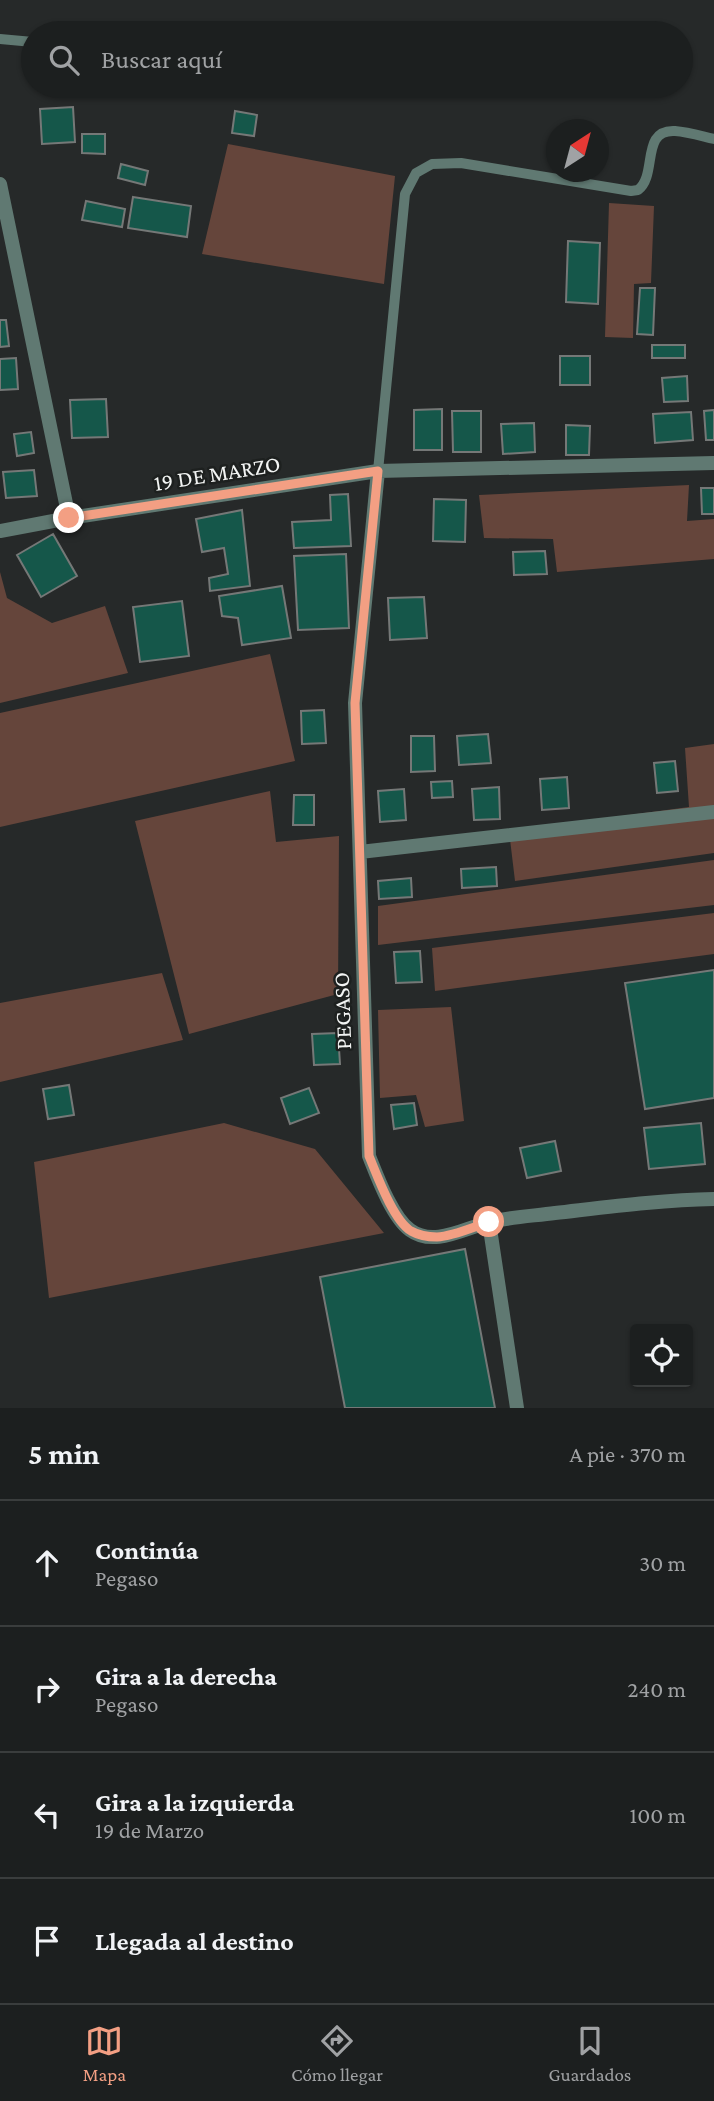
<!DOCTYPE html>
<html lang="es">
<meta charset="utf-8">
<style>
:root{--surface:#1c1f1f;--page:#252728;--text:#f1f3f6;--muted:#a0a2a4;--line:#3a3d3d;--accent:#f39f83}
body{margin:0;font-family:"Crimson Pro",serif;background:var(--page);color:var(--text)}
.controls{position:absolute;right:21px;bottom:21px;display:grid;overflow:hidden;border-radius:7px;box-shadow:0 2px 5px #0004}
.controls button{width:63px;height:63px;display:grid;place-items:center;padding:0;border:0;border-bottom:2px solid var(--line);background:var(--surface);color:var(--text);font:35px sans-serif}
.compass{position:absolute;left:546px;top:119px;width:63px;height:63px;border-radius:50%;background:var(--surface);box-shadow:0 2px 5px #0004;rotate:36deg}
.stop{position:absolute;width:21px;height:21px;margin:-16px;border:5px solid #f39f83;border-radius:50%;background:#fff}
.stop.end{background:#f39f83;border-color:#fff;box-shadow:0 2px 7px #0008}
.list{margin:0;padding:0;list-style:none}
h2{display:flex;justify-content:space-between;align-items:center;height:91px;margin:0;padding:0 28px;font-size:30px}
h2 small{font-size:23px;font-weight:400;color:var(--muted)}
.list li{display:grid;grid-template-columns:46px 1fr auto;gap:21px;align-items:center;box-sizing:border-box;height:126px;padding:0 28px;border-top:2px solid var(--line)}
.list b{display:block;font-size:26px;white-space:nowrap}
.list p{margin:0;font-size:23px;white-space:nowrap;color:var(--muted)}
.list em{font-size:23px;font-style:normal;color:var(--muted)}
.icon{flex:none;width:38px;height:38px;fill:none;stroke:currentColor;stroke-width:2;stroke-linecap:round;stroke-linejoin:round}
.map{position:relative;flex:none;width:714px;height:1408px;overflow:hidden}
.search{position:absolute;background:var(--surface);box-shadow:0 2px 5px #0004;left:21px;right:21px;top:21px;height:77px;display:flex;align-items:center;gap:18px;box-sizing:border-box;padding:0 24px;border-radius:38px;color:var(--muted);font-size:26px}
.sheet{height:595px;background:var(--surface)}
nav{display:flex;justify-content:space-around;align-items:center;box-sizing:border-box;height:98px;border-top:2px solid var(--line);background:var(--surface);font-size:19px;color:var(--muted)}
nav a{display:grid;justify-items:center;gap:4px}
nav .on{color:var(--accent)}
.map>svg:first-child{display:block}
</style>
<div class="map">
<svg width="714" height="1408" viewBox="0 0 714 1408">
<rect width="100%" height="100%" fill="#262929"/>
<path fill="#65453b" d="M228 144 395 176 384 284 202 254Z
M609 203 654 206 651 283 634 284 633 338 605 337Z
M689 485 687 521 714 519V559L557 572 553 539 484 538 479 495Z
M0 572 7 598 52 623 105 606 128 673 0 703Z
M270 654 295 761 0 827V713Z
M714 744V853L515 881 509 831 689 807 685 748Z
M270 791 276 842 339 836 338 994 189 1034 135 821Z
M714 860V905L378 945V906Z
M714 913V954L435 991 432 948Z
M162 973 183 1040 0 1082V1003Z
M451 1007 464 1121 425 1127 416 1095 380 1098 378 1010Z
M224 1123 315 1149 384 1233 49 1298 34 1162Z"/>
<path fill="#15574a" stroke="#757877" stroke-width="2" d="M73 107 75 142 42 144 40 109Z
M235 111 257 115 254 136 232 133Z
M82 134H105V154L82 153Z
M121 164 148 171 145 185 118 178Z
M133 197 191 206 187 237 128 228Z
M86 201 125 209 122 227 82 220Z
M568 241 600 243 598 304 566 302Z
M640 288H655L653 335 637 334Z
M0 320H6L9 346 0 347Z
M652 345H685V358H652Z
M560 356H590V385H560Z
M16 358 18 389 0 390V359Z
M687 376 688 401 664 402 662 378Z
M106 399 108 437 72 438 70 400Z
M442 409V450H414V410Z
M714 410V440H706L704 411Z
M452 411H481V452H453Z
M691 412 693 440 655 443 653 414Z
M534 423 535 452 503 454 501 424Z
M566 425 590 426 589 455H566Z
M31 432 34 453 17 456 14 434Z
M34 470 37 496 6 498 3 472Z
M701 488H714V514H702Z
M348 494 351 546 294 548 292 522 331 520 330 495Z
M434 499 466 500 465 542 433 541Z
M242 510 250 586 210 591 209 578 228 574 224 548 202 552 196 519Z
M53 534 77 576 41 597 17 555Z
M545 551 547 574 514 575 513 552Z
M346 554 349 628 298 630 294 556Z
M282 586 291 638 242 645 238 618 222 616 219 596Z
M424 597 427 638 390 640 388 598Z
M182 601 189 656 140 662 133 607Z
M324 710 326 743 302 744 301 711Z
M488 734 491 763 459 765 457 736Z
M411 736H434L435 771 411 772Z
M675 761 678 791 657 793 654 763Z
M567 777 569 808 542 810 540 779Z
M452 781 453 797 432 798 431 782Z
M499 787 500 819 474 820 472 789Z
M404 789 406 820 380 822 378 791Z
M294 795H314V825H293Z
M496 867 497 886 462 888 461 869Z
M411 878 412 897 379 899 378 881Z
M420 951 422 982 396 983 394 952Z
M714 970V1098L645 1109 625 983Z
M338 1033 340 1064 314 1065 312 1034Z
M69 1085 74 1115 48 1119 43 1089Z
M309 1088 319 1113 290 1124 281 1098Z
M414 1103 417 1125 394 1129 391 1105Z
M701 1123 705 1164 649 1169 644 1128Z
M555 1141 561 1171 527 1178 520 1148Z
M465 1249 495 1408H345L320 1277Z"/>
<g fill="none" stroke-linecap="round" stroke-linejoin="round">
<path stroke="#607972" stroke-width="10" d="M0 39 33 42
M378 471 405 194 416 173 432 164 461 163 631 191 638 190C658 175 640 129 675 131 688 132 701 136 714 139"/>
<path stroke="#607972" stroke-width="14" d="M0 184 69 518 378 471 714 463
M378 471 355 703 369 1156C377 1176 392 1217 410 1230 433 1247 463 1229 486 1223 508 1217 533 1216 555 1213 608 1207 660 1200 714 1199
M0 531 69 518
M360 852 714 812
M489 1222 517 1408"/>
</g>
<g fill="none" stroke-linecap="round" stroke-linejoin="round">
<path stroke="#f39f83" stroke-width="9" d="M69 518 378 471 355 703 369 1156C377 1175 393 1220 411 1231 418 1235 429 1237 437 1237 454 1236 473 1227 489 1222"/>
</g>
<g text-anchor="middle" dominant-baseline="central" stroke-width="5" stroke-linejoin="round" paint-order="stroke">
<g font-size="23" fill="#f2f4f3" stroke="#1d201f">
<text transform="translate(217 473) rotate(-9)">19 DE MARZO</text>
<text transform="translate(342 1011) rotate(-92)">PEGASO</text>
</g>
</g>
</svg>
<div class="controls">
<button><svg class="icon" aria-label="locate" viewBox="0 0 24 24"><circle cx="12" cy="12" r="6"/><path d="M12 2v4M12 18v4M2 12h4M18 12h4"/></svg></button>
</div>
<svg class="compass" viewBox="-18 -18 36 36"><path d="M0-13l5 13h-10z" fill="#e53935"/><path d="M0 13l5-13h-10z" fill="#a0a2a4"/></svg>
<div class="stop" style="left:489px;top:1222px"></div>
<div class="stop end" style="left:69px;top:518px"></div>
<div class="search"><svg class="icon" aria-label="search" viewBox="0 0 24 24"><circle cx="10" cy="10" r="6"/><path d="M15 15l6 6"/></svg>Buscar aquí</div>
</div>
<section class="sheet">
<h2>5 min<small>A pie · 370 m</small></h2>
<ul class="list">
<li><svg class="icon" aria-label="ahead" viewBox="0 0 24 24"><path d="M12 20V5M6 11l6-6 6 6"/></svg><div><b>Continúa</b><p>Pegaso</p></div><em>30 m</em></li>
<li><svg class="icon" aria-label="right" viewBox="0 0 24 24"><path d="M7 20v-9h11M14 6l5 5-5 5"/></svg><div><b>Gira a la derecha</b><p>Pegaso</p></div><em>240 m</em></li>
<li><svg class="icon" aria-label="left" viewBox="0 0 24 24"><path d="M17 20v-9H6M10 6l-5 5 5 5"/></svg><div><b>Gira a la izquierda</b><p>19 de Marzo</p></div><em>100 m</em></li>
<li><svg class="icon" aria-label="arrive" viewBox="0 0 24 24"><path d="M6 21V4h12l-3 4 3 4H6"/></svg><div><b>Llegada al destino</b></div></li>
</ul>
</section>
<nav>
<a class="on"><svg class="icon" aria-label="map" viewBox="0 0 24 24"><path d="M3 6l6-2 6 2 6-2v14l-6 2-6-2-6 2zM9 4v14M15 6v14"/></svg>Mapa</a>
<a><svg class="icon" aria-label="directions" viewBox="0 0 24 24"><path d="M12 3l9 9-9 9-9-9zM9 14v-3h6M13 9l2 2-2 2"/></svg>Cómo llegar</a>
<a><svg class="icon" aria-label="saved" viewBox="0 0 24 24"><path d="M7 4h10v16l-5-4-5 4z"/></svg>Guardados</a>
</nav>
